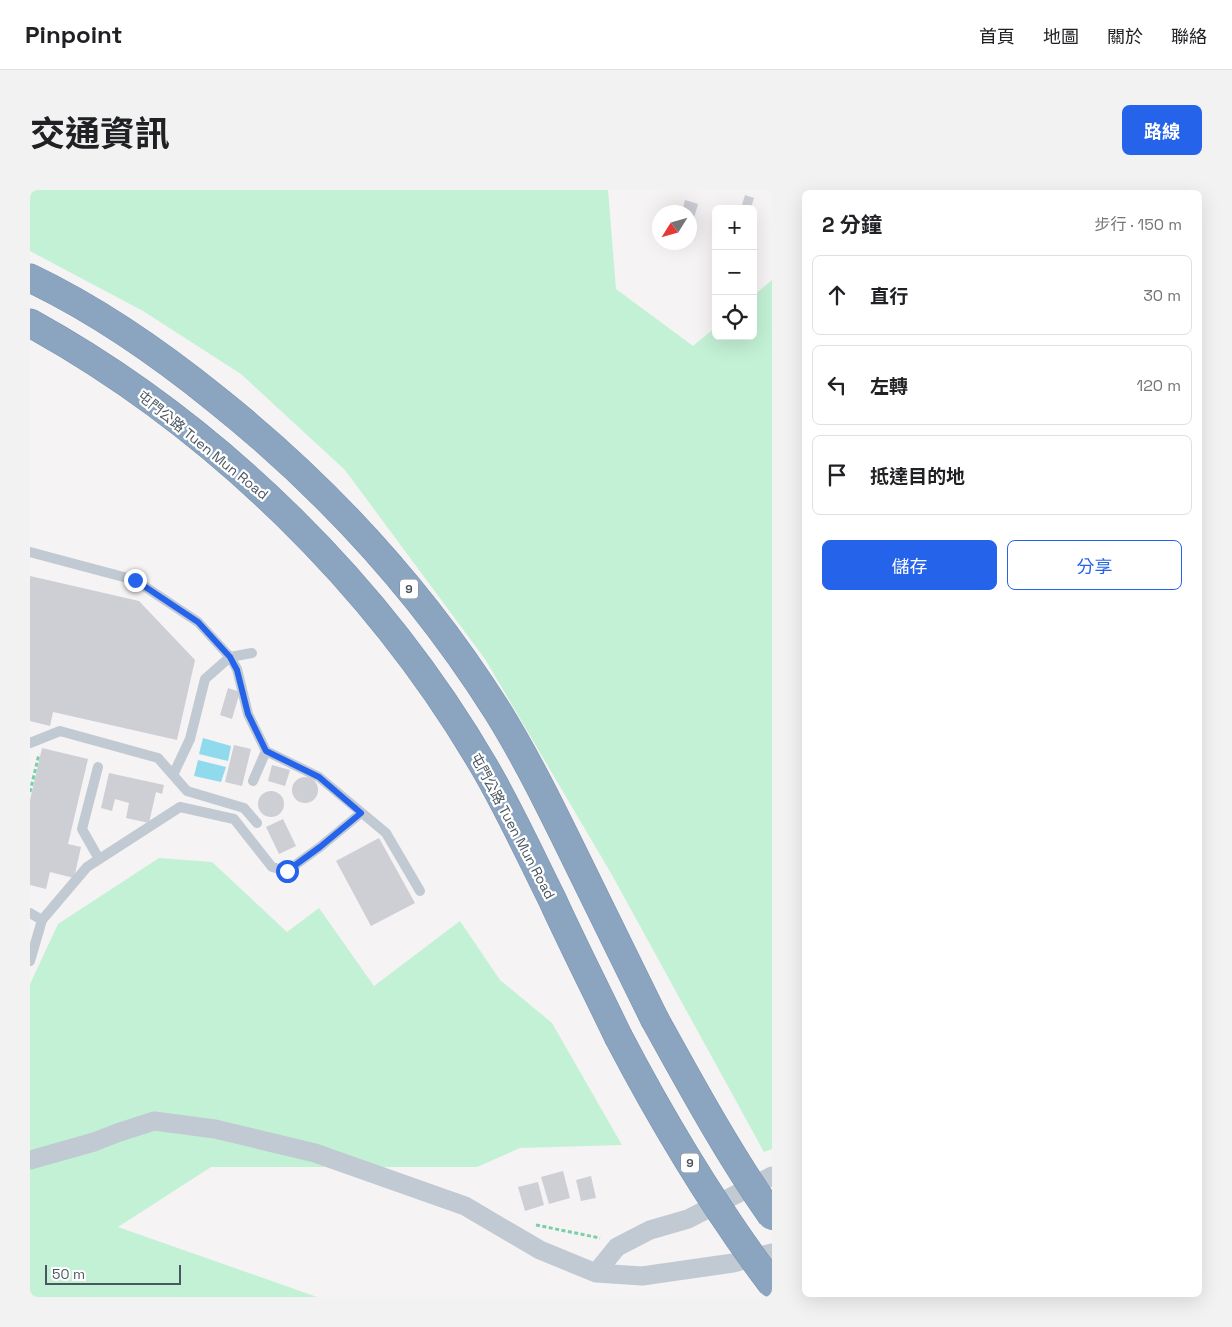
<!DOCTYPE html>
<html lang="zh-TW">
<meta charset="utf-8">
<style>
:root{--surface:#fff;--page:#f2f2f2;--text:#202124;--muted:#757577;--line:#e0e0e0;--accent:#2563eb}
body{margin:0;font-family:"Space Grotesk","Noto Sans TC",sans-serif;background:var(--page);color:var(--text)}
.controls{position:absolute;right:15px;top:15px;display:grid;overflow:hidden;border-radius:8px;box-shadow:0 5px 20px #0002}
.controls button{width:45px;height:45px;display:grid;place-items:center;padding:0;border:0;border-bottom:1px solid var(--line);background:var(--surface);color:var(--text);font:25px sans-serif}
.compass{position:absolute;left:622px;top:15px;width:45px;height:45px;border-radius:50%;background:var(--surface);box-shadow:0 5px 20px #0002;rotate:233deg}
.scale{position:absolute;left:15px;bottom:12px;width:136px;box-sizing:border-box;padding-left:5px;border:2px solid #4a5661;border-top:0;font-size:14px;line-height:18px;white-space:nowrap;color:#4a5661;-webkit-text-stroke:4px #fff;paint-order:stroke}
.stop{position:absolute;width:15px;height:15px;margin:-11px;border:4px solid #2563eb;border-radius:50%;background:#fff}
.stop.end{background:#2563eb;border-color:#fff;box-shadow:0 1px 5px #0008}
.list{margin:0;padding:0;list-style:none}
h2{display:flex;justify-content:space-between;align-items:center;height:65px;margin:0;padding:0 20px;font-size:21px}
h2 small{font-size:16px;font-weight:400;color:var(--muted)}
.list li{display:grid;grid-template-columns:32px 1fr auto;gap:15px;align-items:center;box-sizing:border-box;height:80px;margin:0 10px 10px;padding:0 10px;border:1px solid var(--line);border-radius:8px}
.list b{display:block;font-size:19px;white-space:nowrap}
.list em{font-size:16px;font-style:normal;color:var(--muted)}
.actions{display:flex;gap:10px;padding:15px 20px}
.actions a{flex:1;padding:11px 0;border:1px solid var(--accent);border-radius:8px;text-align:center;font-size:18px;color:var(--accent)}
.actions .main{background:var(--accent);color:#fff}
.icon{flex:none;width:28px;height:28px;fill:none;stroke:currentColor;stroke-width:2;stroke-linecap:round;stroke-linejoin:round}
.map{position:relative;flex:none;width:742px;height:1107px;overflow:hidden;border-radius:8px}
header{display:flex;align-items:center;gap:30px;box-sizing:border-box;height:70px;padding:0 25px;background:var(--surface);border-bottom:1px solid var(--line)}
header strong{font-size:24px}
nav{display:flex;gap:28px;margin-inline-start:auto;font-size:18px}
.intro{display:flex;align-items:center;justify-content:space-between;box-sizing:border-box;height:120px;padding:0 30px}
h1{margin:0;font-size:35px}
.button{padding:12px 22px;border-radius:8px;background:var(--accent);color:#fff;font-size:18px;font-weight:700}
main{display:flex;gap:30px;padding:0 30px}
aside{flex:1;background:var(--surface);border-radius:8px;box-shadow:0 5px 20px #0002}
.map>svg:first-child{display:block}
</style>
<header>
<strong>Pinpoint</strong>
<nav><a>首頁</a><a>地圖</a><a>關於</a><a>聯絡</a></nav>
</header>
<div class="intro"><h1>交通資訊</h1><a class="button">路線</a></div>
<main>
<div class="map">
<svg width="742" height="1107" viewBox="0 0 742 1107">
<rect width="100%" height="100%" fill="#f5f3f3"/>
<path fill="#c3f1d5" d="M0 0H578L586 99 663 156 686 137V146H723V106L742 90V959L734 962 582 685 455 469 315 280 211 184 113 121 0 61Z
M129 668 182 672 257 742 289 718 344 796 430 731 470 790 522 833 592 955 490 958 447 977H181L88 1037 287 1107H0V794L28 734Z"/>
<path fill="#90daee" d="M173 548 201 556 198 571 169 564Z
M168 570 196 577 191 592 164 586Z"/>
<path fill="#cdcfd5" d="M715 5 724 8 721 18 712 15Z
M655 10 668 14 664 28 660 27V22H652Z
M0 386 109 411 165 470 147 550 23 522 20 536 0 531Z
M198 498 210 502 202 529 190 525Z
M204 555 221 559 212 596 195 592Z
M12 558 58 569 38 654 51 657 44 688 20 682 16 699 0 695V610Z
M242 575 260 580 255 596 238 591Z
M79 583 134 595 132 604 126 602 119 633 96 628 99 613 85 609 82 621 71 618Z
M262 600a13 13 0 1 1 26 0a13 13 0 1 1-26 0Z
M228 614a13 13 0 1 1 26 0a13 13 0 1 1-26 0Z
M253 629 266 656 249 664 236 637Z
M349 648 385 713 341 736 306 671Z
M533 981 540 1008 519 1014 511 987Z
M561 986 566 1008 551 1011 546 990Z
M508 992 514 1015 495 1021 488 997Z"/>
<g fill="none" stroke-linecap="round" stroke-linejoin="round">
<defs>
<path id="motorway" d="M0 88C67 120 129 163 187 210 297 298 393 403 468 522 497 569 521 618 545 667 571 721 598 774 624 828
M0 133C185 235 349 396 455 578 480 621 500 665 522 709 543 755 566 800 588 846"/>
</defs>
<use href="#motorway" stroke="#7690ad" stroke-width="29"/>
<path stroke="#7ad0a6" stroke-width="3" stroke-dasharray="4 2.5" stroke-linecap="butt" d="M0 602 9 564
M506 1035 570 1048"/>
<path stroke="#c1cad2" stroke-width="10" d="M0 362 105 390 168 432 200 467 207 479 218 524 236 561 289 587 356 643 390 701
M0 553 30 541 128 568 157 601 214 618 227 633
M68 577 52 639 69 669
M143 585 160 549 175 489 200 467 222 463
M223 591 236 561
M0 723 12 730 57 677 150 617 204 629 242 677 257 681 290 657 331 623
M0 771 12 730"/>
<path stroke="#c1cad2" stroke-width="19" d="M0 970 64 952 87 943 124 931 185 939 285 963 435 1016 510 1060 566 1083 612 1086 703 1073 742 1063
M566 1083 587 1057 620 1040 658 1029 742 986"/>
<use href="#motorway" stroke="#8ba5c1" stroke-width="28"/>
<defs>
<path id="motorway-bridge" d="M624 828C661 895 698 963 742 1026
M588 846C633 932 683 1016 742 1094"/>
</defs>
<use href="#motorway-bridge" stroke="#7690ad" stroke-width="29" stroke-linecap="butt"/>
<use href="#motorway-bridge" stroke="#8ba5c1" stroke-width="28"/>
</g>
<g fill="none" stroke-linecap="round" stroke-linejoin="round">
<path stroke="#2563eb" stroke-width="6" d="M105 390 168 432 200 467 207 480 218 524 236 561 289 587 331 623 290 657 257 681"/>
</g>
<g text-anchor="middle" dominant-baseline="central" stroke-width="4.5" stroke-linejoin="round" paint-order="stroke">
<g fill="#fff" stroke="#808990" stroke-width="1">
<rect x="370" y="389.5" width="18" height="19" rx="4"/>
<rect x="651" y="963.5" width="18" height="19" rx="4"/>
</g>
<g font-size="12" font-weight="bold" fill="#4a5661">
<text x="379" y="399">9</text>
<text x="660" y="973">9</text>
</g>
<g font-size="14" fill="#4a5661" stroke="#fff">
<text transform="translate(173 255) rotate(39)">屯門公路 Tuen Mun Road</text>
<text transform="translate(483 636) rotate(62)">屯門公路 Tuen Mun Road</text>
</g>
</g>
</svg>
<div class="controls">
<button>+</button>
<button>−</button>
<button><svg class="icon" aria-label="locate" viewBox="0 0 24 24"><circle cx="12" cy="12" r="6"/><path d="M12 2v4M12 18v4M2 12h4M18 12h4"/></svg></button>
</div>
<svg class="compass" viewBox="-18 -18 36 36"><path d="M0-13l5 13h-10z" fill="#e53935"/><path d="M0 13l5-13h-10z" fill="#757577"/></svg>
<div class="scale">50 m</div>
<div class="stop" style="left:257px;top:681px"></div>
<div class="stop end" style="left:105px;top:390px"></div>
</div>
<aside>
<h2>2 分鐘<small>步行 · 150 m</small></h2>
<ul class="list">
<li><svg class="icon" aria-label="ahead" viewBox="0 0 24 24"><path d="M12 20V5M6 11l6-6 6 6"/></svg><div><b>直行</b></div><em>30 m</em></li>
<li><svg class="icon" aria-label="left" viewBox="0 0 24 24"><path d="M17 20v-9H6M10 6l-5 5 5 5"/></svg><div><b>左轉</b></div><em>120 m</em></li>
<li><svg class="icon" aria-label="arrive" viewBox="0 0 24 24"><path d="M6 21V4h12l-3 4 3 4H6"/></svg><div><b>抵達目的地</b></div></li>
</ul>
<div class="actions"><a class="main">儲存</a><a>分享</a></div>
</aside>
</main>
